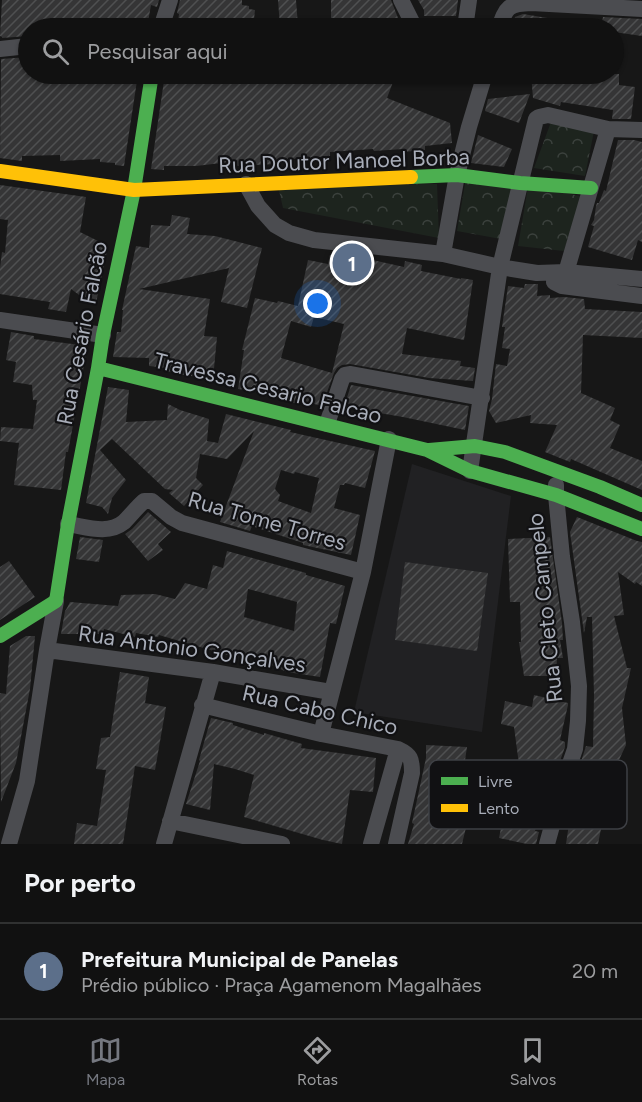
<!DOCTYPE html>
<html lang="pt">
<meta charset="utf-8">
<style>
:root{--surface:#111;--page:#1a1a1a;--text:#f1f3f6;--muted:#9c9d9f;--line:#303131;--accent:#757880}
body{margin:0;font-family:Figtree,sans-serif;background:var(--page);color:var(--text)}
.you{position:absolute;left:318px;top:304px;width:21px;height:21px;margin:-15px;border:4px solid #fff;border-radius:50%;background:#1a73e8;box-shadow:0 0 0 9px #1a73e833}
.badge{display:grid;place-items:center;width:39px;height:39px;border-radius:50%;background:var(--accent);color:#fff;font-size:20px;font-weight:700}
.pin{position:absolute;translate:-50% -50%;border:3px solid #fff;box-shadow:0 2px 6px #0006}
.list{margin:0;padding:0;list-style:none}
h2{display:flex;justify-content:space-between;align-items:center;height:78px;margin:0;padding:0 24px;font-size:26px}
h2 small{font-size:20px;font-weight:400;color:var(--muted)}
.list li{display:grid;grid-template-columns:39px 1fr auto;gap:18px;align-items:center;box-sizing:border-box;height:96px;padding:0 24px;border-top:2px solid var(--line)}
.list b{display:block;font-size:22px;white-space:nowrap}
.list p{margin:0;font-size:20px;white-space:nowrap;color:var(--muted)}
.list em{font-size:20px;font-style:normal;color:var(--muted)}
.icon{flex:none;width:33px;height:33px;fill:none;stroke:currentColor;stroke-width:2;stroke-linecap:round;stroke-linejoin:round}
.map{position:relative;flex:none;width:642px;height:844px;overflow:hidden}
.search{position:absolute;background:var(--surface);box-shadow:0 2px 4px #0004;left:18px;right:18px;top:18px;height:66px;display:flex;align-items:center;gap:15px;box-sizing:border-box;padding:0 21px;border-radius:33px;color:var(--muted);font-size:22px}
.sheet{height:174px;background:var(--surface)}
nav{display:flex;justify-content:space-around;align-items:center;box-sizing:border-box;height:84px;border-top:2px solid var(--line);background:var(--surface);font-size:16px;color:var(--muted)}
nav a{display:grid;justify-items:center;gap:3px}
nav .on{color:var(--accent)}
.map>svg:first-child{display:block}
</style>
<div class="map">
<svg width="642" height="844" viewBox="0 0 642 844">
<defs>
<pattern id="park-crowns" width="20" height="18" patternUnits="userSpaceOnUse" patternTransform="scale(1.5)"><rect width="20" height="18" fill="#1d241e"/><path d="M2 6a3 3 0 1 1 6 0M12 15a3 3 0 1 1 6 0" fill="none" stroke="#3b413d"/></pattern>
<pattern id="building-hatch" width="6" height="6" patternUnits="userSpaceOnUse" patternTransform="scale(1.5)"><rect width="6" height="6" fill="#353536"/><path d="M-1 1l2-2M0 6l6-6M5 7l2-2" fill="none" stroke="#4f5051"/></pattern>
</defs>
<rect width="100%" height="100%" fill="#171717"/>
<path fill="#212123" d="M412 464 511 496 482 732 354 712Z"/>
<path fill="url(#park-crowns)" d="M551 122 594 131 585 176 534 168Z
M466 178 513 186 501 239 457 231Z
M437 184 439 238 283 208 278 186Z
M528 187 581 196 564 251 518 246Z"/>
<path fill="url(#building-hatch)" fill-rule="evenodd" d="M2 0H159L157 7 151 5 147 28H28V36L2 38V37L0 36Z
M180 0H242V5L249 6V9L255 10 253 28H177L179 14 177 13Z
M278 0H296L298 26 280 27Z
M331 0H391L398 18 365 28H331Z
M418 0H458L456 16H424V10Z
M523 14 566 21 565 28H513L515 17Z
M603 17 642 19V36L614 32V28H601Z
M28 57V74H138L124 166 115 165V163L100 162V159L60 161V155L22 156V161L0 158 1 59Z
M165 74H396L387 98 450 123 452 143 425 146V150L403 152V149L374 151 373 149 330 152V156L278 160 279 164 230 166V162L196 166H164V170L151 169Z
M531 74H619V85L635 87 631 119H612L613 110 561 102 560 106 533 98Z
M530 94 519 123 485 111 488 99Z
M478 135 512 149 504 167 471 163Z
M618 140H634L642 142V242L638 240 632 260 588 247 594 226 591 225 594 220 596 206 597 203H599L604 190 606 191Z
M0 185 86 197 80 232 108 246 96 303 86 300 71 289 66 312 48 309 50 302 0 294V268L2 252 5 253 8 220 0 219Z
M172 215 190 218 187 234 215 236 262 248 247 308 221 302 229 268 139 289 210 299 204 336 217 337 213 379 177 374 167 371V368L149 366V358L113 357 117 332H121L123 310H122L136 246 149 248 151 225 170 226Z
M330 255 358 262 359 257 404 267 405 261 422 265 421 271 461 279V278L473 280 464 340 407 328 402 354 461 361 460 366 475 368 473 381 429 378 350 364 342 365 337 368 334 373 322 406 299 400 298 404 260 394 261 392 238 389 244 350H242L255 298 277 303 278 301 298 306 308 260 328 264ZM314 317 344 324 332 373 281 358 291 321 311 327Z
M525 284H538L537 296 550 295V298L564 297 584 299 585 309 642 312V338L583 335 581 393 615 408 610 420 620 425 610 448 642 461V490L571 459 570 462 545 452 557 425 530 423 531 415 496 423 489 411 492 399 496 364 507 366 510 349 502 348 505 327H502L508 286 524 288Z
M11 332 34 336V339L80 345V343L88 344 68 452H66L61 490 14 485 19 443 0 441 1 427 33 429 37 400H33L32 385 13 382 16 362 6 360Z
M351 385 469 406 465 430 403 417 344 407Z
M108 387 129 390 126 422 167 420 168 404 180 410 209 419 207 441 218 443 226 414 291 430 290 432 375 451 365 488 345 483 344 485H340L334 508 360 515 351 555 303 545V543L252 526 250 531 220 522 254 431 227 459 200 454 196 478 203 485 184 506 169 493 173 490 165 489 112 439 100 450 126 480 112 498 108 514 102 507 86 503ZM281 470 294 474 295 472 319 478 311 513 278 501 280 495 275 489Z
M148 512 171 532 158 544 163 550 148 561 125 534 132 529Z
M577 517 637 541 642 542V586L636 582 635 584 618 572 624 615 614 616 627 668H631L622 708 626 745 604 792 608 794 598 844H566L576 777 586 746 593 747 594 695 592 617H587L584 633 570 532Z
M80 537 103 540 99 562 76 559Z
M550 537 562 623 563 640H560L563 658H557L556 676H524L519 642H521L520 602H510L508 539Z
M227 551 306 573V575L345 586 336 624 330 623 320 677 287 672 239 651 238 658 159 635 158 637 136 633 135 637 104 629 103 634H61L65 611 67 608 70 602 118 606 121 595 155 594 175 599 185 583 207 589 213 565 223 568ZM248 589 297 602 294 631 244 617Z
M9 561 35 597 0 620V567Z
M405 562 488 573 477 651 395 640Z
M26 636H35L30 689 16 763 1 802 0 693 6 694 10 646Z
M120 672 149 677 145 703 166 707 155 770 135 766 123 844H74L77 823 97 826 106 770 96 769 101 738 110 737Z
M534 695 568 703V705L560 740 565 742V747L555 775 545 790 535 831 539 832 536 844H527L499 838 502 823 506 824 513 785 510 784 511 770 520 772 514 727 501 724 505 701 532 707Z
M211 718 233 723V725L264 735V733L302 744 301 748 376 758 373 792 350 790 342 844 323 840 244 817 254 775 235 769 214 764 210 810 186 804 200 761 199 760Z
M426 745 467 747 463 774 458 791 474 795 462 844H408L414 824 412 823 426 758Z"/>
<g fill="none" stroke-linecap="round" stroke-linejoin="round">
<path stroke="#4b4c50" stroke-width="16" d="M401 0 415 28
M161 28 170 0
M465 28 469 0
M499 28C506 7 508 4 531 3L642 9
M0 49 28 46
M246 184 258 206 275 225 289 233 314 240 443 254 500 267 537 273 566 272 642 279
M443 254 457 175 469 127 485 74
M554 282 562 286 642 296
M562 286 608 129
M0 320 103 335
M327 424 342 379 345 375 351 374 482 398
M470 471 500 267 536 119 539 117 548 115 608 129 642 130
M68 524C87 527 108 535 124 522 131 515 137 507 144 501H152L171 517 182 523 363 572
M47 650 213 672 331 692
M202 705 321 734 398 749C411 755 412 759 412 773L396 844
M321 734 363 572 389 439
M170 821 282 844
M9 844 27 781 47 650 56 601
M164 844 213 672
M371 844 398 749
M547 844 566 775 575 749 578 721 579 686 572 622 562 557 556 495V485"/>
<path stroke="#4caf50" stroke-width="14" d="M411 177 457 175 520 183 591 188
M98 368 427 450 470 471 556 495 642 529
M429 450 475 446 505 452 600 487 642 505
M0 636 56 601 68 524 98 368 103 335 134 190 152 74"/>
<path stroke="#ffc107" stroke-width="14" d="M0 171 134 190 411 177"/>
</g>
<g text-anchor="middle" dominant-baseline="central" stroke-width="4.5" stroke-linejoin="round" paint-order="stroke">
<g font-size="22" fill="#a8adb8" stroke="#111113">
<text transform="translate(344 161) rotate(-2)">Rua Doutor Manoel Borba</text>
<text transform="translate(82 333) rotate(-79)">Rua Cesário Falcão</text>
<text transform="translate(268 388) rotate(14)">Travessa Cesario Falcao</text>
<text transform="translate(267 521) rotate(16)">Rua Tome Torres</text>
<text transform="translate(545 608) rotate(-96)">Rua Cleto Campelo</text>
<text transform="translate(192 649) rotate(8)">Rua Antonio Gonçalves</text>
<text transform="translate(320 710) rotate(13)">Rua Cabo Chico</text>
</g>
</g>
<rect x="429" y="760" width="198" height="69" rx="9" fill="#111113" stroke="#3e4045" stroke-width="1.5"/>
<rect x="441" y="777" width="27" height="8" fill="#4caf50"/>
<rect x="441" y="804" width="27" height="8" fill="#ffc107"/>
<g font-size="16" fill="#a8adb8">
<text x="478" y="787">Livre</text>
<text x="478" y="814">Lento</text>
</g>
</svg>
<div class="you"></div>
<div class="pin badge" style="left:352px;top:263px;background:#5c6f8a">1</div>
<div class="search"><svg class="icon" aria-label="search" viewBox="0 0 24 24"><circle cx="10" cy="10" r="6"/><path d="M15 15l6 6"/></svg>Pesquisar aqui</div>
</div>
<section class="sheet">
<h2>Por perto<small></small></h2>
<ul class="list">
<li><span class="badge" style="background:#5c6f8a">1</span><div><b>Prefeitura Municipal de Panelas</b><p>Prédio público · Praça Agamenom Magalhães</p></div><em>20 m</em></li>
</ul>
</section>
<nav>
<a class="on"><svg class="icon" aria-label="map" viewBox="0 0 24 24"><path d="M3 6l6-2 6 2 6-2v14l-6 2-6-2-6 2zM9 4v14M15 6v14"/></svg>Mapa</a>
<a><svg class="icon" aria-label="directions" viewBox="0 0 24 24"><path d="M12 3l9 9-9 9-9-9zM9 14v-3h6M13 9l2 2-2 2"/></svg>Rotas</a>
<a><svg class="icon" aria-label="saved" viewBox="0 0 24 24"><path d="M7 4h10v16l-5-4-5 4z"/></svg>Salvos</a>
</nav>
